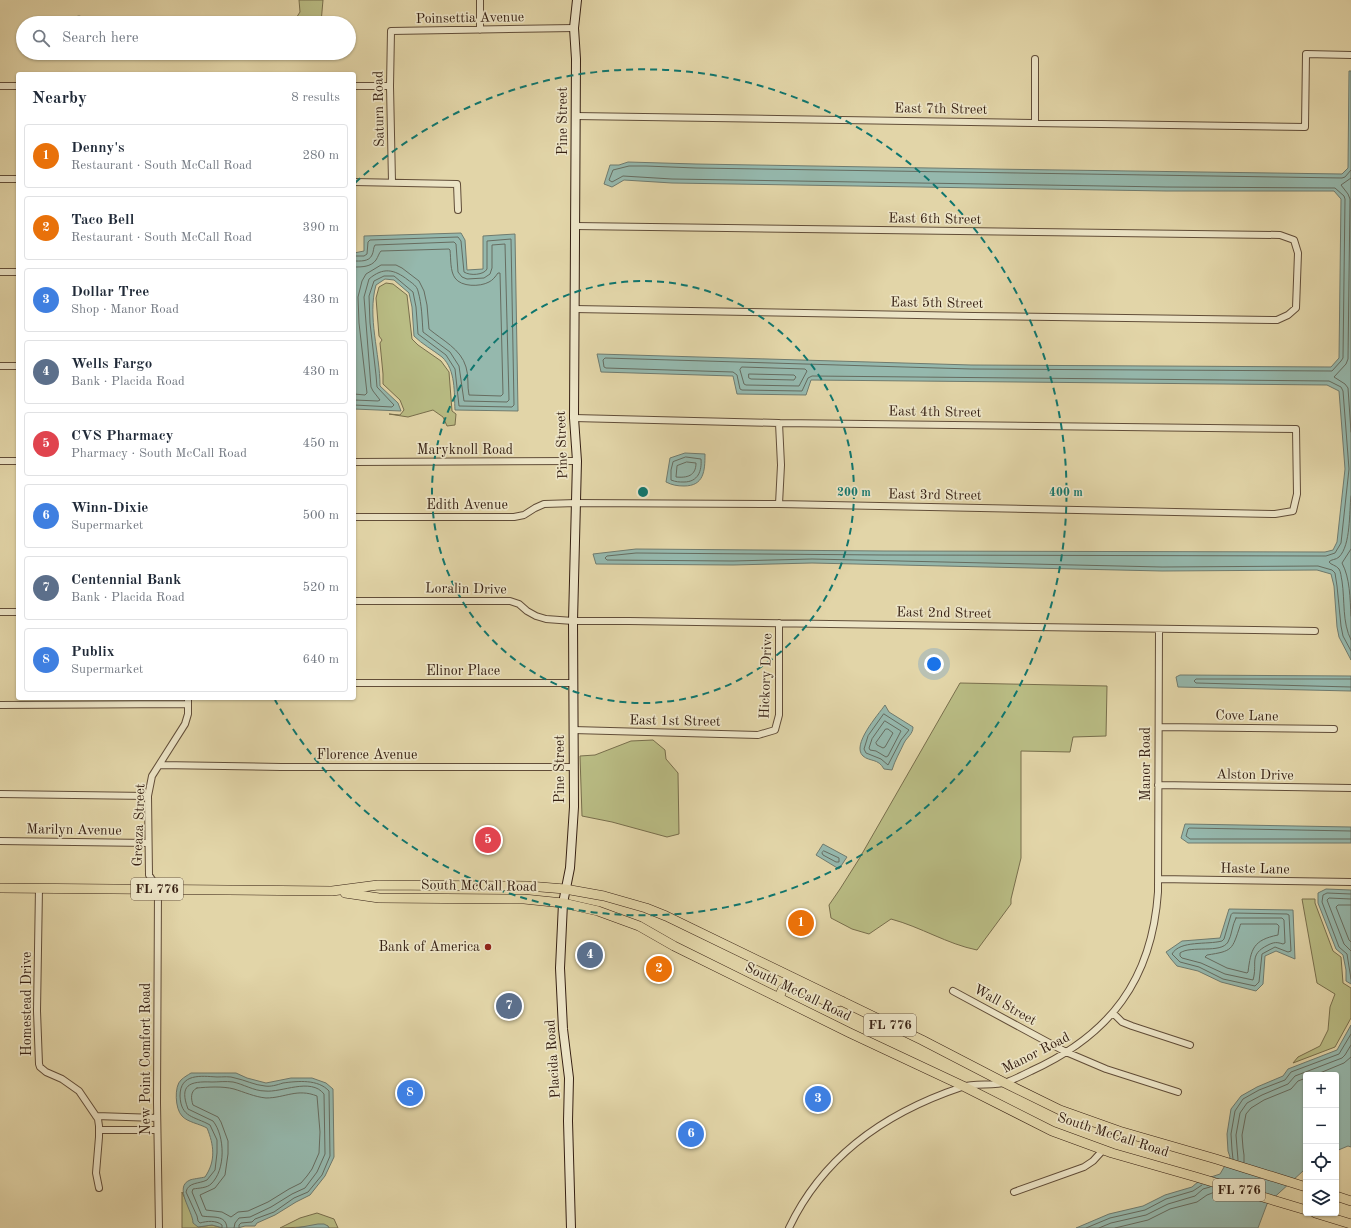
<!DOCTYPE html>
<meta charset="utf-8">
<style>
:root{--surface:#fff;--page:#f2f2f3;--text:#1f2937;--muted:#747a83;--line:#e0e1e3;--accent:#b45309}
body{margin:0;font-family:"Old Standard TT",serif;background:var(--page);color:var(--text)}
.controls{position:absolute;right:12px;bottom:12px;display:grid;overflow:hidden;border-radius:4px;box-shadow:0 1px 3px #0004}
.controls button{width:36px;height:36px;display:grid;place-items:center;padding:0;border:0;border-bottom:1px solid var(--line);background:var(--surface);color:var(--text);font:20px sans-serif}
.you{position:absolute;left:934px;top:664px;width:14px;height:14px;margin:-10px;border:3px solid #fff;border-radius:50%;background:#1a73e8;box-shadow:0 0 0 6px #1a73e833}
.badge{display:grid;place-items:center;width:26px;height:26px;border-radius:50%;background:var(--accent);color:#fff;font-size:13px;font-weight:700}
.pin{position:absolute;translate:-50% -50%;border:2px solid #fff;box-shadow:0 1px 4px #0006}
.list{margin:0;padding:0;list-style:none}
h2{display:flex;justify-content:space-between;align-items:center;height:52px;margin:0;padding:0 16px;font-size:17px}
h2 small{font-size:13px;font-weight:400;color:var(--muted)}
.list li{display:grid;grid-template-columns:26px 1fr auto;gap:12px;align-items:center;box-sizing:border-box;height:64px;margin:0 8px 8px;padding:0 8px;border:1px solid var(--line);border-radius:4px}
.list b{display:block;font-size:15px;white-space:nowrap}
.list p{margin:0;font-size:13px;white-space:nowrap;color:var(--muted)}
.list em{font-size:13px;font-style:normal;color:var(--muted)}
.icon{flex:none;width:22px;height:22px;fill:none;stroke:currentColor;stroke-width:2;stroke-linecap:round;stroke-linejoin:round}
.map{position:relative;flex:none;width:1351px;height:1228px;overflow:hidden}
.search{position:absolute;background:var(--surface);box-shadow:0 1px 3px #0004;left:16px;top:16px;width:340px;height:44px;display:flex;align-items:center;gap:10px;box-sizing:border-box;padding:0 14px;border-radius:22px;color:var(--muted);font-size:15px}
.panel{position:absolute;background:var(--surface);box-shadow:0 1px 3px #0004;left:16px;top:72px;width:340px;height:628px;border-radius:4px}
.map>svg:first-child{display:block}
</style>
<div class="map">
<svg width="1351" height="1228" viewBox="0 0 1351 1228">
<rect width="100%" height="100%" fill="#e2d5a8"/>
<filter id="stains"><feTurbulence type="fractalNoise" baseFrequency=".005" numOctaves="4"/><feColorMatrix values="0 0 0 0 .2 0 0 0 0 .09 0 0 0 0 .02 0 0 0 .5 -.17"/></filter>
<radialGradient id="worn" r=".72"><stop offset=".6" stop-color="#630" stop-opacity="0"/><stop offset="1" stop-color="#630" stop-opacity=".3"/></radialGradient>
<path fill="#b9bc84" stroke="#786e4c" d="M299 0H323L321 23H293L300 12Z
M386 283 393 284 407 295 412 339 418 345 441 361 449 372 452 411 456 414 455 425 447 426 443 417 433 410 408 417 389 414 400 415 404 410 400 400 383 384V374L380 343 382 340 379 336 376 298 379 287Z
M960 683 1107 686 1106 736 1073 737 1070 752 1021 751V858L1011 899V904L977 950C947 944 921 927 891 919L869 934 852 929 831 918 829 905 840 889 859 859Z
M653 740 665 750 666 759 678 773 679 834 667 837 612 822 582 816 580 756 595 755 631 741Z
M1302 899H1315V903L1333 951 1341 957 1343 983 1351 988V1018L1335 1047 1293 1063 1298 1057 1320 1046 1328 1030 1330 1007 1335 994 1317 983Z
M182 1192 198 1227 212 1225 223 1228H182Z
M317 1213 334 1219 338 1228H329L328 1226 280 1228 300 1218Z"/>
<path fill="#95b8ad" stroke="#6f7b6f" d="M79 16 91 19V22L47 23Z
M1349 71H1351V660L1339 637 1337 627 1334 586 1331 574 1317 570 1162 571 812 563 733 565 596 564 593 554 636 549 884 551 1325 552 1333 550 1337 542 1345 469 1339 391 1327 385 811 380 806 395 737 394 733 376 601 372 597 354 971 365 1331 367 1339 358 1341 199 1334 191H1166L672 183 624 180 612 187 604 184 610 165H619L628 162 696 164 989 169 1342 174 1348 168Z
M461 233 465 240 467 270 483 269V236L515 234 518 411 455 410C454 393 456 370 442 357 433 350 422 344 414 336L412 307 409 293 394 280 385 279 376 285C367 317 380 353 380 386L398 403 401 411 354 409V253L364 251V236Z
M685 453 705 454C705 471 704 486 684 486 677 486 672 485 666 482L670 458Z
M1180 675 1351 676V691L1178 687 1176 677Z
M885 705 889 712 913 727C913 734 907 737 904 743 900 752 895 760 892 770L884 769C878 758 870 762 863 756 851 745 878 715 885 705Z
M1185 824 1351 827V843H1188L1181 838Z
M823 844 847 857 839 869 816 855Z
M1326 889 1351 890V984L1346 981V970L1343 955 1336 949 1318 903V893Z
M1229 909 1293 910 1295 959 1276 951 1265 956 1263 984 1256 991 1221 982 1198 971 1177 966 1171 959 1166 952 1182 941 1220 938Z
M1351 1025V1147L1348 1146 1336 1151V1075H1306V1171H1303L1267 1204 1258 1228H1076L1109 1214 1143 1206 1165 1195 1192 1187 1199 1181 1220 1174 1230 1157 1228 1151 1227 1134 1231 1109 1241 1096 1257 1087 1283 1076 1288 1069 1337 1050Z
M191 1073H236L247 1078 266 1083 291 1078H312L326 1083 333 1089 334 1157 325 1176 310 1195 296 1202 275 1215 257 1223 255 1226H245L238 1228H223L212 1225 198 1227 193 1223C193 1211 173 1187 190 1180 192 1179 201 1178 205 1177 216 1161 214 1145 207 1128 200 1124 187 1122 182 1116 175 1109 174 1086 181 1080 184 1077 188 1075 191 1073Z
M318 1224H324L328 1226 329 1228H296Z"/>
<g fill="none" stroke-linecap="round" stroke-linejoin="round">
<path stroke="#666c60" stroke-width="1" d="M1351 170 1345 177 1342 178 696 168 646 166H629L613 170 609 180 612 182 623 176 672 179 1166 187 1335 188 1344 196 1345 199 1343 358 1341 361 1332 371 971 369 605 358 603 360 604 367 606 368 733 372 737 375 740 389 742 390 802 391 808 378 812 376 1329 381 1341 387 1343 391 1349 469 1341 543 1335 553 1326 556 884 555 636 553 607 556 605 558 607 560 733 561 812 559 1162 567 1318 566 1332 570 1335 573 1337 586 1341 626 1343 636 1351 651
M1351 178 1341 185 1348 194 1350 199 1348 359 1346 364 1334 377 1345 384 1348 388 1351 432
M354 256H364L367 254 368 242 370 240 458 237 461 241 464 272C470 276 484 275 487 269V241L511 239 514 405 512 407 459 406 455 369 446 355 418 334 416 307 413 292 394 276H384L374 281 369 296 370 323 376 375 377 387 394 405 392 407 354 405
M354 261C360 261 369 262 372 255 374 251 373 248 375 245L454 242 456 244 458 272 462 277 467 279 484 278 490 274 492 268V245L505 244 509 400 507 402 464 401 459 366 450 352 423 332C422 319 422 305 418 291 417 286 412 283 408 280 394 269 383 267 369 279L364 297 371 387 373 391 380 400 378 401 354 400
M354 267C362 267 371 267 376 260 378 257 379 253 381 251L449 249 450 250C451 259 450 271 455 278 461 287 480 287 489 282 493 280 495 277 498 273H500L503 394 501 396 469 395C467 386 469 376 466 367 461 349 442 340 429 329L427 305 424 291 419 281 402 268 396 265H381L366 274 362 281 358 297 359 323 367 393 365 395 354 394
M742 367 805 369 807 371 799 386 746 385 744 384 740 370Z
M749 374 794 375 796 377 794 380 751 379 749 378Z
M686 457 701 459C702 471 698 482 684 482 679 482 676 482 671 480V470L673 462Z
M687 462 696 463C696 476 687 478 676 477L677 466Z
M1351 496C1349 512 1351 545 1339 557 1336 560 1331 559 1329 562 1331 565 1336 565 1339 569 1341 572 1341 577 1342 581 1345 601 1342 622 1351 640
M1351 549 1342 563C1350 578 1350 598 1351 616
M1351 679H1196L1194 681 1196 683 1351 687
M884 714 909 730 901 740 888 765 881 759 866 753 864 749 868 736Z
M885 721 901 731 888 756 886 757 876 751 870 750 869 748 872 739Z
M886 729H888L893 733 885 747 883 748 877 745 876 743Z
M1351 831 1189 828 1188 829 1186 836 1190 839H1351
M824 851 839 858V862H836L823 855 822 853Z
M1351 894 1327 893 1323 895 1322 902 1339 947 1347 954 1351 979
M1351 899 1329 898 1327 900 1344 944 1351 951
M1351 905H1338L1336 907 1349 940 1351 942
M1233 913 1287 914 1289 915 1291 951 1288 952 1275 947 1262 954 1259 982 1255 986 1223 979 1199 967 1180 962 1172 954C1180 940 1207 945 1222 941L1224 939 1231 915Z
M1236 918H1282L1284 920 1285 943 1283 944C1277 942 1274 942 1268 945 1248 955 1258 963 1253 980L1225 974 1201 963 1182 958 1180 956V953C1191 945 1221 954 1228 942 1232 935 1232 925 1236 918Z
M1241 924H1277L1279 926 1278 935C1253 940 1251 949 1248 972L1247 973 1227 968 1205 957 1207 955C1233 951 1232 950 1240 926Z
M1315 1075 1344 1063 1351 1057
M197 1088C207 1087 223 1086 234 1089 244 1092 255 1097 266 1098 285 1098 297 1088 317 1096L320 1132 319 1153 312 1169 307 1176 301 1183 289 1189 268 1202 248 1211 238 1212 231 1217 222 1212 206 1210 200 1195 215 1188 225 1175 228 1154V1141L221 1122 218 1117 193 1105C191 1099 190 1091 197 1088Z
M1233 1159 1232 1150 1231 1134 1235 1111 1243 1099 1259 1090 1285 1080 1291 1072 1339 1054 1351 1034
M1238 1160 1236 1135 1240 1113 1247 1103 1262 1095 1288 1084 1295 1076 1342 1058 1345 1055 1351 1045
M1244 1162V1155L1243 1148 1242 1135 1246 1114 1251 1108 1264 1100 1291 1089 1298 1081 1306 1078
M222 1228V1225C216 1220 207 1221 200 1223L198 1221 197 1216 186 1192C188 1182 199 1184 207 1180L215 1170 217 1153V1140L210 1125C194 1116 181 1118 180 1096 180 1073 201 1076 217 1077 223 1077 230 1076 235 1078 245 1080 254 1085 265 1086 270 1087 277 1085 283 1083 298 1081 318 1079 329 1091L330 1156 322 1175 308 1192 294 1198 274 1212 255 1219 252 1222 241 1223 239 1225V1228
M227 1228C226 1214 212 1218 202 1216L192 1192 193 1189C199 1188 207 1188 211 1184 226 1170 225 1136 213 1121L188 1109C179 1085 189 1081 212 1082 218 1082 226 1081 233 1082 243 1084 254 1091 265 1091 281 1093 311 1077 324 1094L325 1154 317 1172 305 1188 292 1194 271 1207 250 1217 239 1218 235 1223 234 1228
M1086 1228 1110 1218 1145 1210 1166 1199 1193 1191 1202 1185
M1099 1228 1111 1223 1146 1215 1168 1204 1195 1196 1203 1189 1210 1187
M1115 1228 1148 1220 1170 1209 1197 1202 1207 1195 1220 1190"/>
<defs>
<path id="minor" d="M480 30V0
M0 86H18
M354 86H390
M575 116 1305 127 1306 54 1351 55
M1035 123V59
M0 179H18
M354 182 457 184 458 210
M392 182 390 86 391 31 574 28
M0 272H18
M574 309 973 316 1277 320 1288 315 1296 308 1298 253 1294 240 1280 235 575 226
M0 366H18
M779 423 781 465 779 504
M0 461H18
M354 462 577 461
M354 517H514L524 515 535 508 544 504 576 503 779 504 1275 514 1293 511 1297 494 1296 429 779 423 574 418
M354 601H510L519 604 527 611 536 616 546 619 573 621H629L1315 631
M0 612H18
M354 683H573
M0 705 188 704
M1159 727 1334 729
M573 730 758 735 775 730 779 715V623
M160 765 281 767H573
M1158 785 1351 788
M0 794 148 796
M0 841 148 843
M1158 879 1351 882
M39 888 37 1011 39 1064 40 1067 46 1072 62 1079 79 1091 98 1119 99 1126V1137L96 1173 99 1188
M953 991 1066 1052 1106 1069 1178 1092
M1113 1013 1122 1022 1132 1026 1190 1045
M96 1116 157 1118
M100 1130H157
M1014 1192 1084 1167 1093 1161 1103 1150
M159 1228 157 1103 158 889 149 875 148 796 152 776 185 724 188 714V698
M789 1228C823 1156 887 1112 962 1087 976 1082 993 1087 1007 1082 1015 1079 1023 1075 1031 1071 1110 1035 1152 980 1158 892L1159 630"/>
<path id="secondary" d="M571 1228 568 1121 569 1078 563 1029 560 968 563 903 570 868 574 807 573 621 577 461 574 418 576 59 574 28 577 0"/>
<path id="primary" d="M0 888 332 891 378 885 528 886 565 889 604 896 646 908 666 916 922 1040 1005 1083 1060 1110 1119 1131 1216 1159 1306 1187
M345 893 379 898 524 899 563 903 598 911 639 926 674 946 850 1033 963 1086 1052 1131 1112 1153 1196 1177 1306 1210
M779 998C780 996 781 991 783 989 793 978 819 1000 829 1002 833 1003 838 1002 842 1001
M1336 1196 1351 1201
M1315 1213 1351 1224"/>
</defs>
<use href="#minor" stroke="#614d38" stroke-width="8"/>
<use href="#secondary" stroke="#362013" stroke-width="10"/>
<use href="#primary" stroke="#362013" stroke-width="10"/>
<use href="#minor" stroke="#ece4c6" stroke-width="6"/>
<use href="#secondary" stroke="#ece4c6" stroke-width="8"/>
<use href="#primary" stroke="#e2d5a8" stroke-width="9"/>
</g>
<g fill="none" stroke="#0f766e" stroke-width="2" stroke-dasharray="7 5">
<circle cx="643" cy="492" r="211"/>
<path d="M355 183A423 423 0 1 1 275 700"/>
</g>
<circle fill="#8f2418" stroke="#ece4c6" stroke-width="1.5" cx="488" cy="947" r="4"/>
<g text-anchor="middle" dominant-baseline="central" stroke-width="3.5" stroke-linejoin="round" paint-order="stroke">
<g fill="#ece4c6" stroke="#6d5b49" stroke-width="1">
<rect x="131" y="878" width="52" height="22" rx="3"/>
<rect x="864" y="1014" width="52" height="22" rx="3"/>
<rect x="1213" y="1179" width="52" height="22" rx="3"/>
</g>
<g font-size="13" font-weight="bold" fill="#362013">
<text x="157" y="889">FL 776</text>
<text x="890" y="1025">FL 776</text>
<text x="1239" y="1190">FL 776</text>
</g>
<g font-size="14" fill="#362013" stroke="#ece4c6">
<text transform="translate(470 18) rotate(-1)">Poinsettia Avenue</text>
<text transform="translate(379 109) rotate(-91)">Saturn Road</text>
<text transform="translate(941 109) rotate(1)">East 7th Street</text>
<text transform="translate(563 121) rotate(-90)">Pine Street</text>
<text transform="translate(935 219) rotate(1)">East 6th Street</text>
<text transform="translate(937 303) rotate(1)">East 5th Street</text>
<text transform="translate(935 412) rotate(1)">East 4th Street</text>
<text transform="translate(562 445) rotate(-92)">Pine Street</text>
<text x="465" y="450">Maryknoll Road</text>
<text transform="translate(935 495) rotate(1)">East 3rd Street</text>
<text x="467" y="505">Edith Avenue</text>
<text transform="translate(466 589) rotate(1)">Loralin Drive</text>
<text transform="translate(944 613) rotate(1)">East 2nd Street</text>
<text x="463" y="671">Elinor Place</text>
<text transform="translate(766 676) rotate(-88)">Hickory Drive</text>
<text transform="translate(1247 716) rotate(1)">Cove Lane</text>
<text transform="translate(675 721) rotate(1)">East 1st Street</text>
<text x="367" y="755">Florence Avenue</text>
<text transform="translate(1146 764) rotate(-90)">Manor Road</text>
<text transform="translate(560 769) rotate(-90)">Pine Street</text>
<text transform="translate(1255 775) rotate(1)">Alston Drive</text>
<text transform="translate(139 825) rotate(-88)">Greaza Street</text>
<text transform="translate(74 830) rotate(1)">Marilyn Avenue</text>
<text transform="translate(1255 869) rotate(1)">Haste Lane</text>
<text transform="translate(479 886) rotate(1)">South McCall Road</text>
<text transform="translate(798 992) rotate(26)">South McCall Road</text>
<text transform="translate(27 1004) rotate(-90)">Homestead Drive</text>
<text transform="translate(1005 1005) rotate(29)">Wall Street</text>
<text transform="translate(1036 1053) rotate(-27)">Manor Road</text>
<text transform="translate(146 1059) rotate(-90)">New Point Comfort Road</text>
<text transform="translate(553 1059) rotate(-94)">Placida Road</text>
<text transform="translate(1113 1135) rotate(18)">South McCall Road</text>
</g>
<g font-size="14" fill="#362013" stroke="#ece4c6" text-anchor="end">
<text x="480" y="947">Bank of America</text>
</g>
</g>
<circle cx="643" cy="492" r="6" fill="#0f766e" stroke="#ece4c6" stroke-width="2"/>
<g font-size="12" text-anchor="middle" font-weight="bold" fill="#0f766e" stroke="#ece4c6" stroke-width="3.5" stroke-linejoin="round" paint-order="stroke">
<text x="854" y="496">200 m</text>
<text x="1066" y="496">400 m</text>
</g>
<rect width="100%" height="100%" filter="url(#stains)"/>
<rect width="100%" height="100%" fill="url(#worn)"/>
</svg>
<div class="controls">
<button>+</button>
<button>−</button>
<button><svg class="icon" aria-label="locate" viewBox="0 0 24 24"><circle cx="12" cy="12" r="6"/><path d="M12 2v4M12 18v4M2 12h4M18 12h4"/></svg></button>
<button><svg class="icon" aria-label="layers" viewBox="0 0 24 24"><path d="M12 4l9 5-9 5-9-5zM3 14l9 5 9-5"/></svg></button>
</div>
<div class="you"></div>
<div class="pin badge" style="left:801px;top:923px;background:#e8710a">1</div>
<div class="pin badge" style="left:659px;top:969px;background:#e8710a">2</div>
<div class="pin badge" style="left:818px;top:1099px;background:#3f7fe0">3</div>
<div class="pin badge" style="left:590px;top:955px;background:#5c6f8a">4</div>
<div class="pin badge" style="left:488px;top:840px;background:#e0444e">5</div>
<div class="pin badge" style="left:691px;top:1134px;background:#3f7fe0">6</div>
<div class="pin badge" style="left:509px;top:1006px;background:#5c6f8a">7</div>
<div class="pin badge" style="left:410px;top:1093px;background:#3f7fe0">8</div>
<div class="search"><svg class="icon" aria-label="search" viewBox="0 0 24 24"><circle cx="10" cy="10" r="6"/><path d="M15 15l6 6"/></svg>Search here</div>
<section class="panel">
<h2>Nearby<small>8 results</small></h2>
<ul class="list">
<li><span class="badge" style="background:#e8710a">1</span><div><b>Denny's</b><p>Restaurant · South McCall Road</p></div><em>280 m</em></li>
<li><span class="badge" style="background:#e8710a">2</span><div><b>Taco Bell</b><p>Restaurant · South McCall Road</p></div><em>390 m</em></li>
<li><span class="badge" style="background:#3f7fe0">3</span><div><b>Dollar Tree</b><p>Shop · Manor Road</p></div><em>430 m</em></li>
<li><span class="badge" style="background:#5c6f8a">4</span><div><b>Wells Fargo</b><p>Bank · Placida Road</p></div><em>430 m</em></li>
<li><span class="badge" style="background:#e0444e">5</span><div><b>CVS Pharmacy</b><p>Pharmacy · South McCall Road</p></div><em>450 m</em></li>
<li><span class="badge" style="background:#3f7fe0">6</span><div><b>Winn-Dixie</b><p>Supermarket</p></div><em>500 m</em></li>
<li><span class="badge" style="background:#5c6f8a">7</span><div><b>Centennial Bank</b><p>Bank · Placida Road</p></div><em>520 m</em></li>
<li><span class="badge" style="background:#3f7fe0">8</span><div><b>Publix</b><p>Supermarket</p></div><em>640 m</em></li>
</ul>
</section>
</div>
